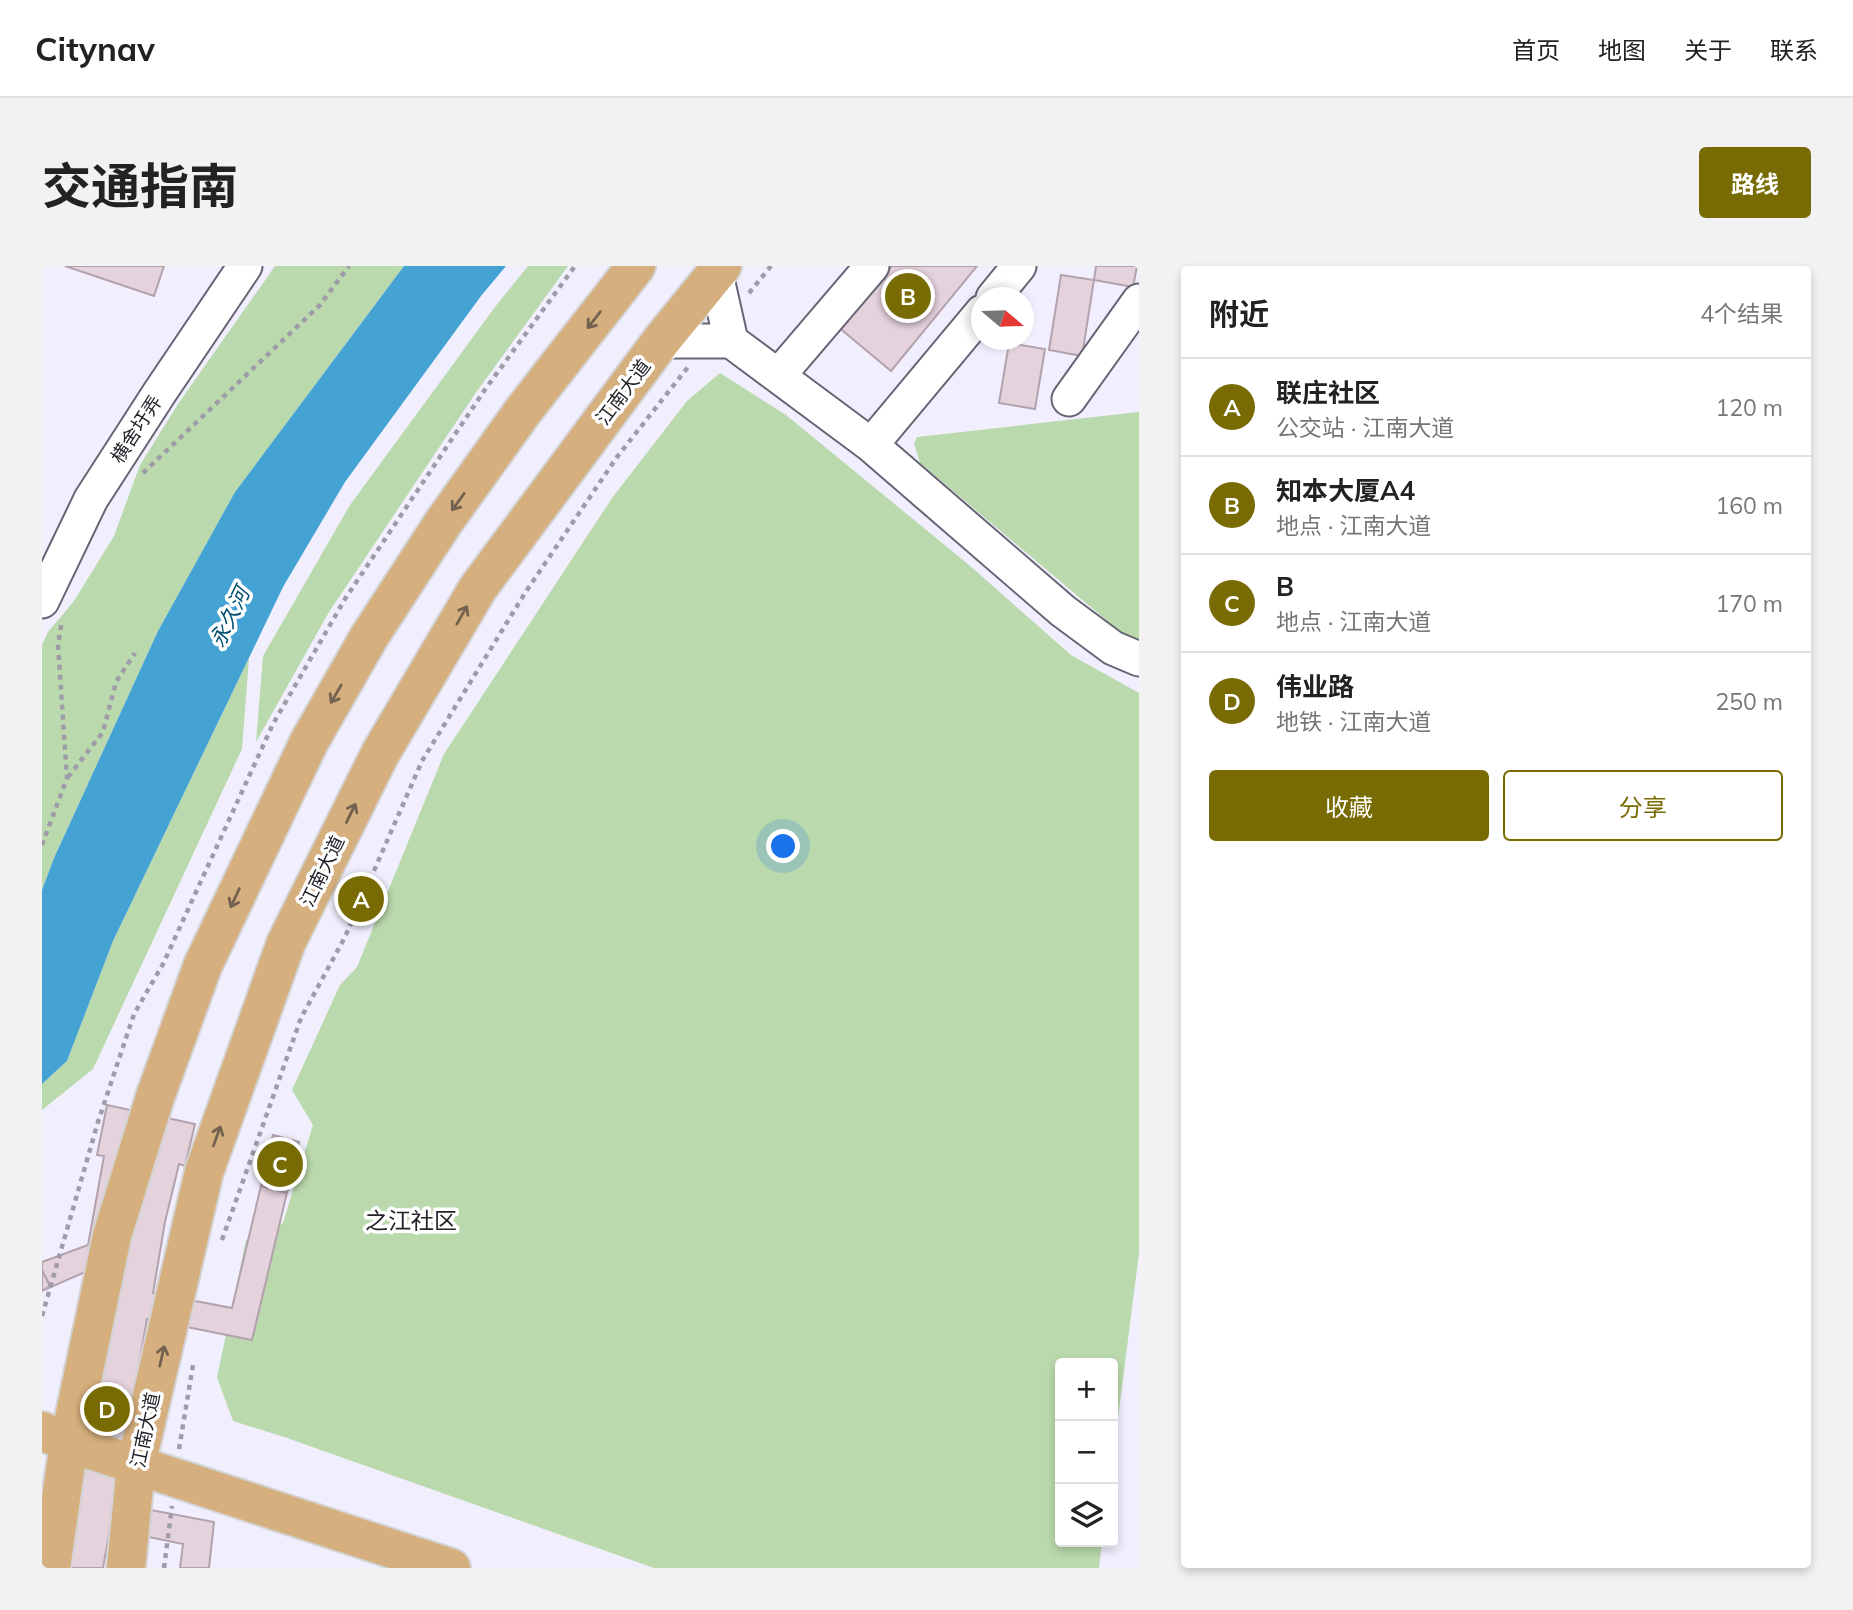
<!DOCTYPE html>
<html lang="zh">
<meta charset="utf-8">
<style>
:root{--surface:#fff;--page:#f2f2f2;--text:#222;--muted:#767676;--line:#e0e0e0;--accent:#796b03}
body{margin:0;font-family:Mulish,"Noto Sans SC",sans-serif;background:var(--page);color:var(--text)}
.controls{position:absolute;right:21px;bottom:21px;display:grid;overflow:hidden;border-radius:7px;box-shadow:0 4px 10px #0003}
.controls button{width:63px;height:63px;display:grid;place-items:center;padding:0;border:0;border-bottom:2px solid var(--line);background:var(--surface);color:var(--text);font:35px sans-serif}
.compass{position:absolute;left:929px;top:21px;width:63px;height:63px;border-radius:50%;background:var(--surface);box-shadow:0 4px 10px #0003;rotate:109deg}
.you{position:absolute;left:742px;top:581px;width:24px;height:24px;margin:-18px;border:5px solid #fff;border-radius:50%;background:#1a73e8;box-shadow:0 0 0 10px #1a73e833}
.badge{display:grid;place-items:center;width:46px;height:46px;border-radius:50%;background:var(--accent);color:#fff;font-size:23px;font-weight:700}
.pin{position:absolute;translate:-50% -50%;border:4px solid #fff;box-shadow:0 2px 7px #0006}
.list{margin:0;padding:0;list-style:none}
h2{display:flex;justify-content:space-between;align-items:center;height:91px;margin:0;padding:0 28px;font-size:30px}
h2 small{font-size:23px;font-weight:400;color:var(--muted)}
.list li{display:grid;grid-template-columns:46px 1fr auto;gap:21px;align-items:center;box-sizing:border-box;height:98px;padding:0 28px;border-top:2px solid var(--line)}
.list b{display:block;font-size:26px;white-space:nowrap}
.list p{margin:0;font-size:23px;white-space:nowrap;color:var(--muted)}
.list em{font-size:23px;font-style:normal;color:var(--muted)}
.actions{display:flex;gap:14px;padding:21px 28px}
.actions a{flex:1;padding:16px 0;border:2px solid var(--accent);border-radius:7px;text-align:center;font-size:24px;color:var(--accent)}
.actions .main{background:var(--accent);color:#fff}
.icon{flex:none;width:38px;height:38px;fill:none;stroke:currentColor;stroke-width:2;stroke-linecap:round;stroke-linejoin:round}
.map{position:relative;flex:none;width:1097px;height:1302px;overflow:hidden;border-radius:7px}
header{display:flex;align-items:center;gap:42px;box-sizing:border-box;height:98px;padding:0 35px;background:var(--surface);border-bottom:2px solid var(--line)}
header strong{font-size:33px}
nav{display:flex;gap:38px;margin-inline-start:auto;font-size:24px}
.intro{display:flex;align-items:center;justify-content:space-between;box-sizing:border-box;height:168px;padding:0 42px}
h1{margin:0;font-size:49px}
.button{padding:18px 32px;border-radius:7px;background:var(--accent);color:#fff;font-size:24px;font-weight:700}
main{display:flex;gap:42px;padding:0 42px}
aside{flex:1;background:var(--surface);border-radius:7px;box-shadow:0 4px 10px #0003}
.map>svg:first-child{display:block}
</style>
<header>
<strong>Citynav</strong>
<nav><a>首页</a><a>地图</a><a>关于</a><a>联系</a></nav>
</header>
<div class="intro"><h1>交通指南</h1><a class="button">路线</a></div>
<main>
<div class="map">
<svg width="1097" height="1302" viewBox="0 0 1097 1302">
<rect width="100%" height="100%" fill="#f1effe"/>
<path fill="#bad9ac" d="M233 0H362L193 226 116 365 12 592 0 624V379L6 366 32 335 72 270 98 199 136 138Z
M486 0H526L433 128 287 346 214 476 221 390 308 239 453 41Z
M678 107 744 149 927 299 1029 389 1097 427V987L1071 1192V1097H1018V1276H1060L1057 1302H612L245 1172 191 1155 175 1111 204 974 241 957 271 859 250 824 298 719 315 701 402 488 570 232 645 135Z
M1097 146V376L1082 369 878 197 872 177 875 171Z
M207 392 200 483 51 803 0 844V818L25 795 71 675Z"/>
<path fill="#45a3d4" d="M362 0H464L439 30 303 216 241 321 71 675 25 795 0 818V624L12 592 116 365 193 226Z"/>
<path fill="#e4d2dd" stroke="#b3a2ad" stroke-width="2" d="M23 0H122L112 30Z
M850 0H935L849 105 795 60Z
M1054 0H1095L1091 21 1052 14Z
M1019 9 1052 14 1040 90 1007 84Z
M967 77 1003 83 993 143 957 137Z
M65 839 153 858 143 900 137 898 123 956 111 1027 190 1042 231 869 257 876 210 1074 105 1053 72 1237 172 1256 167 1302H138L141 1278 68 1263 61 1302H0V1220L4 1221 43 1006 0 1025V996L46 979 62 890 55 889Z
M231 869 257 876 245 927 219 920Z
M0 1004 8 1020 0 1025Z"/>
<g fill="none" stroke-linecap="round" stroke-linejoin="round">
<defs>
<path id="minor" d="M674 8 689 75
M951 32 977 0
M619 75H689L829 179 1021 345 1071 382 1097 393
M736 110 830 0
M1027 133 1097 35
M829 179 940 46
M0 335 49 233 118 126 203 0"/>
<path id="major" d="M0 1165 27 1177 409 1302
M9 1302 27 1177 70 970 113 831 161 699 267 476 327 371 401 257 481 145 594 0
M84 1302 94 1199 162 906 244 677 338 488 436 322 619 75 680 0"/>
</defs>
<use href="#minor" stroke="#676575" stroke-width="37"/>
<use href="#major" stroke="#d3d3d4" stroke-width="42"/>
<path stroke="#9e9ca8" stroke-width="4.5" stroke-dasharray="5 5" stroke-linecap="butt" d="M707 27 729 0
M101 207 278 39 307 0
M26 511 61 466 74 416 93 387
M0 579 25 512 16 379 20 354
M180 974 259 752 303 671 380 495 483 327 575 191 646 101
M0 1050 56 856 92 748 121 698 231 458 303 333 442 125 533 0
M137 1183 151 1099
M122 1302 130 1240"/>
<use href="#minor" stroke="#fff" stroke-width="33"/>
<use href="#major" stroke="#d6af7e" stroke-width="38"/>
</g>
<defs><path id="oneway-shaft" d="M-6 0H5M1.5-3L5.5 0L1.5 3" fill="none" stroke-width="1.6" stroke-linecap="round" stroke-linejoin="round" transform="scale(1.75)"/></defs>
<g stroke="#746250">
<use href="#oneway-shaft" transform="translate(552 54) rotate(128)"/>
<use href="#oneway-shaft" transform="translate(416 236) rotate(126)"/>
<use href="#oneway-shaft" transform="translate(420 349) rotate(-60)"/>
<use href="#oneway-shaft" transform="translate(294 428) rotate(120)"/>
<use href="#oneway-shaft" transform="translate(309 547) rotate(-64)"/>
<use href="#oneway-shaft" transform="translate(193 632) rotate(115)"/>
<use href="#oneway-shaft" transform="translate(175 870) rotate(-70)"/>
<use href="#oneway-shaft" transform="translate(120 1090) rotate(-77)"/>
</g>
<g text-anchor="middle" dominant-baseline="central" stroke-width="7" stroke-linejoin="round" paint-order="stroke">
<g font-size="19" fill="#24232a" stroke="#fff">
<text transform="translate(581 126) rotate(-53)">江南大道</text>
<text transform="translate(94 163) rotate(-57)">横舍圩弄</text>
<text transform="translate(280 605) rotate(-64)">江南大道</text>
<text transform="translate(103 1164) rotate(-78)">江南大道</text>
</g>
<g font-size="21" font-style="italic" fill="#004f70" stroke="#fff">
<text transform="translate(187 351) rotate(-64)">永久河</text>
</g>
<g font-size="23" fill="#24232a" stroke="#fff">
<text x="369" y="954">之江社区</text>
</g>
</g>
</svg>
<div class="controls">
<button>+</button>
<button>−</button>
<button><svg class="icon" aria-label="layers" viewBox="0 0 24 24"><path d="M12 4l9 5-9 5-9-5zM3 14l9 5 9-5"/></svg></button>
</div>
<svg class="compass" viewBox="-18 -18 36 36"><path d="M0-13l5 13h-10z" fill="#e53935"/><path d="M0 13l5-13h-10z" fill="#767676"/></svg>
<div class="you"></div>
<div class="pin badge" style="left:319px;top:633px">A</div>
<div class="pin badge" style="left:866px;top:30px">B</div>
<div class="pin badge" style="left:238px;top:898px">C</div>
<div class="pin badge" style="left:65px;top:1143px">D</div>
</div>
<aside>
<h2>附近<small>4个结果</small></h2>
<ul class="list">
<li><span class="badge">A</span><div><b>联庄社区</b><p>公交站 · 江南大道</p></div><em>120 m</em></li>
<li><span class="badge">B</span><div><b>知本大厦A4</b><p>地点 · 江南大道</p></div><em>160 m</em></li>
<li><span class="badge">C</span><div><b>B</b><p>地点 · 江南大道</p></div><em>170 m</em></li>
<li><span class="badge">D</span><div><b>伟业路</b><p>地铁 · 江南大道</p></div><em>250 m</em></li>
</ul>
<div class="actions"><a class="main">收藏</a><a>分享</a></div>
</aside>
</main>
